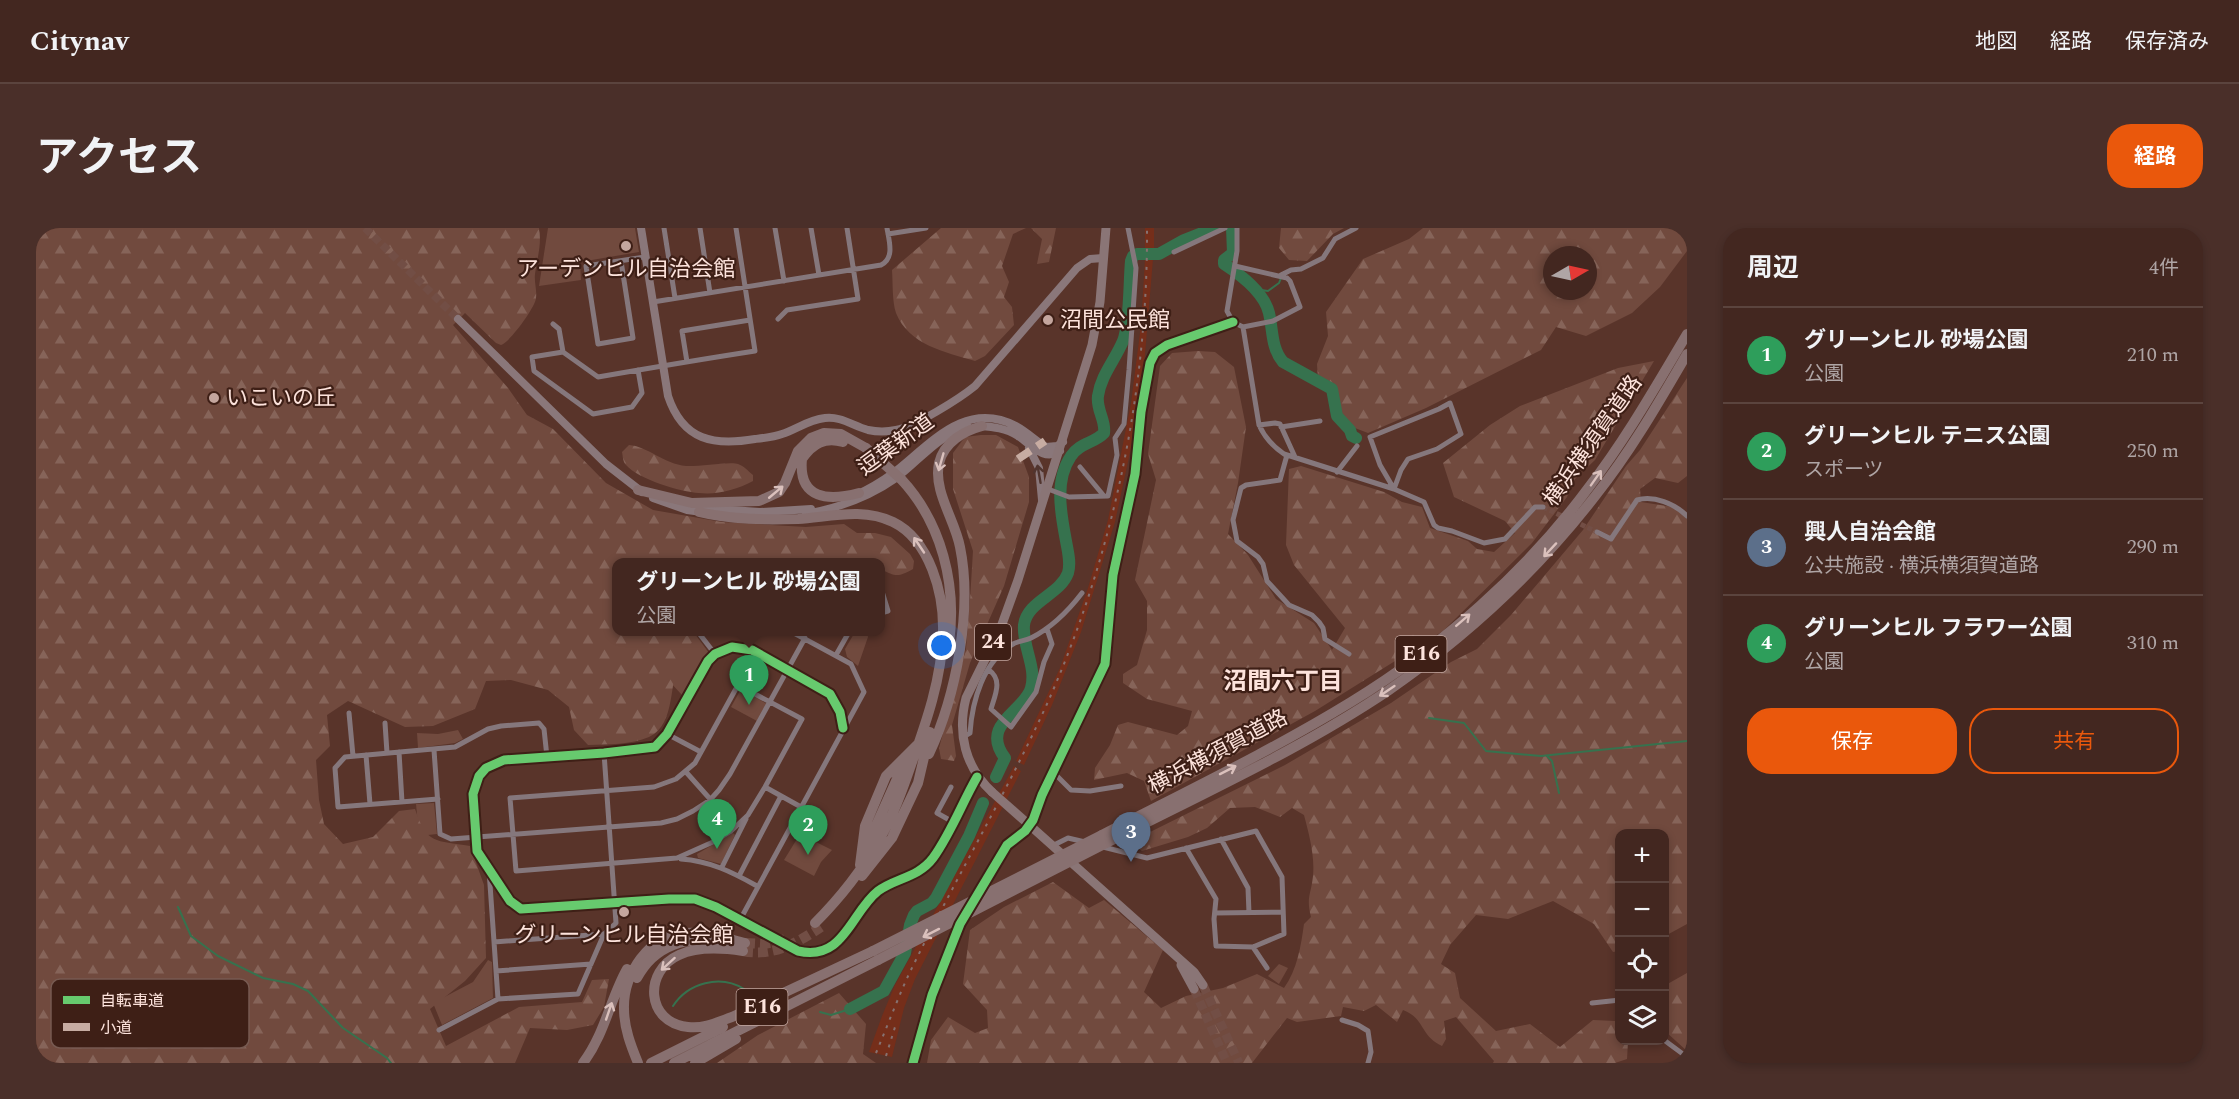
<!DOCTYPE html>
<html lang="ja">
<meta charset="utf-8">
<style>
:root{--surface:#432720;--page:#4a2f29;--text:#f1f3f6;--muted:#afa5a5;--line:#5b443e;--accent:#ea580c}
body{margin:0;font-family:Spectral,"Noto Sans JP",serif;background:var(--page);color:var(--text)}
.controls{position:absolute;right:18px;bottom:18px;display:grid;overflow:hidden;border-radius:12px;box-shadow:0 3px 9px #0003}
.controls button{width:54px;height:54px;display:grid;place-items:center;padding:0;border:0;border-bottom:2px solid var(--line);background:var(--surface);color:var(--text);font:30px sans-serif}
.compass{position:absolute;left:1507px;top:18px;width:54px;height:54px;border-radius:50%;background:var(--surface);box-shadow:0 3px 9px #0003;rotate:81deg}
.you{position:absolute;left:906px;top:418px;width:21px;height:21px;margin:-15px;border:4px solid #fff;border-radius:50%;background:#1a73e8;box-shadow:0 0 0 9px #1a73e833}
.badge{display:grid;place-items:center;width:39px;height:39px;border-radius:50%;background:var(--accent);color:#fff;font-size:20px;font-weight:700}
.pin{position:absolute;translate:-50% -50px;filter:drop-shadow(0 2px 3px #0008)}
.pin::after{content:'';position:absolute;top:32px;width:21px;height:18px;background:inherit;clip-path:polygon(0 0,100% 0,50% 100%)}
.popup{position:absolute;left:576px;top:330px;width:273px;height:78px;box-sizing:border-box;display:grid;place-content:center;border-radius:12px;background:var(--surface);filter:drop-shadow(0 2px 4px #0005);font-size:20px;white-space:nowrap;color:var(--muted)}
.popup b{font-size:22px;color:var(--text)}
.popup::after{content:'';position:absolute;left:50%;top:100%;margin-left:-12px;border:12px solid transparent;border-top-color:var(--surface)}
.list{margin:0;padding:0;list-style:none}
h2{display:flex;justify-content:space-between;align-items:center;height:78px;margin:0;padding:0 24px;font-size:26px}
h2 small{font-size:20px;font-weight:400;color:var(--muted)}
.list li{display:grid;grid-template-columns:39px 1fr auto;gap:18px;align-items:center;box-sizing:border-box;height:96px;padding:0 24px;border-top:2px solid var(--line)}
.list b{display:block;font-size:22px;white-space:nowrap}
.list p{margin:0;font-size:20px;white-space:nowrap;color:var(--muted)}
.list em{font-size:20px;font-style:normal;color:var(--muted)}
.actions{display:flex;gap:12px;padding:18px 24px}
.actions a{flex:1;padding:14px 0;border:2px solid var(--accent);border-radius:24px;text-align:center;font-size:21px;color:var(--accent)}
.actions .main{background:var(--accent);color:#fff}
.icon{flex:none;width:33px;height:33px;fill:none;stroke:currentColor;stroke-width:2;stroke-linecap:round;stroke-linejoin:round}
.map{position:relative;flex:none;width:1651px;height:835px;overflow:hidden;border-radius:24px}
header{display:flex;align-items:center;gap:36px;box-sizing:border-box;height:84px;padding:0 30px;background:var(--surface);border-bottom:2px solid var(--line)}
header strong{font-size:28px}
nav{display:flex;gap:33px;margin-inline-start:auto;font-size:21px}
.intro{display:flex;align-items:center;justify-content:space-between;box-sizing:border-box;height:144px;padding:0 36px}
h1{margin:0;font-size:42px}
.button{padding:15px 27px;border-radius:24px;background:var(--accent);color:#fff;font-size:21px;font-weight:700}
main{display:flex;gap:36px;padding:0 36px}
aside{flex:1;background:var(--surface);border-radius:24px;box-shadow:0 3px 9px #0003}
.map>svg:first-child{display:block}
</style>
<header>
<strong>Citynav</strong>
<nav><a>地図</a><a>経路</a><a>保存済み</a></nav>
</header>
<div class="intro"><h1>アクセス</h1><a class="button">経路</a></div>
<main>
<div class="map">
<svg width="1651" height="835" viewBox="0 0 1651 835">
<defs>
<pattern id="forest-firs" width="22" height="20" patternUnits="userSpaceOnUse" patternTransform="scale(1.5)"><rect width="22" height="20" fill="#714a3e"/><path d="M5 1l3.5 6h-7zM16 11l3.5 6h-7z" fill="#866459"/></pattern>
</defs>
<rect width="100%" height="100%" fill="#59342a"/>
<path fill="#752e1a" d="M1109 0H1118V20H1109Z
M1109 31H1117L1108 138 1096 215 1079 294 1045 404 1016 477 988 537 980 533 1024 440 1052 360 1072 292 1095 175 1105 97Z
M978 538 985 543 879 751 868 780 856 829 833 824 846 788 859 757Z"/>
<path fill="#714a3e" d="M512 0H599L603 24 544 34 545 52 503 58Z
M819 404H831L832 409 822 438 811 429 809 421Z
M659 406 673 425 659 444 646 467 632 452 645 413Z
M705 461 731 476 721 493 695 479Z
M422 502 427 511 419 515 382 520 381 505 402 506Z
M398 575 401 606 383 608 380 576Z
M697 605 699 607 685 636 662 630 661 626Z
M764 606 796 622 785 634 778 648 748 632Z
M452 732 456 734 457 770 406 797 397 775 437 754Z
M1243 736 1252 740 1243 756 1232 748Z"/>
<path fill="url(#forest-firs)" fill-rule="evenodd" d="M0 0H503C506 17 501 30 499 46 498 54 501 62 500 70 499 80 473 115 465 117L460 115 429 85 417 97 472 160 491 187 517 201 570 255 617 282 686 294 770 299 808 296 821 305H839L855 309 874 326 878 333 877 341C862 349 860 349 845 341V334H581V404H653L659 411C654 417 648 423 645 429 632 452 641 496 613 509 595 517 571 516 552 517L538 502 533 479 512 462 475 452 450 453 439 481 397 498 369 499 312 473 291 487 294 518 280 532 283 572 288 596 307 616 337 609 363 583 379 581C391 617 399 612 434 618L448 657 450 730 429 753 394 781 410 818 483 779 546 774 556 752 573 751 568 779 557 797 531 802 494 800 479 835H0Z
M905 0H990L977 6 966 38 973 54 968 69 976 79 978 97 949 128 939 133C909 124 873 117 860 85 856 73 857 55 856 42Z
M995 0H1020L1013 34 1001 36 1006 11Z
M1245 0H1308L1297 6 1271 33 1253 32 1243 20Z
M1387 0H1651V23L1624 59 1596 85 1550 108 1520 99 1505 122 1390 180 1332 205 1306 195 1296 165 1282 152 1281 136 1292 108 1290 84 1327 31 1373 11ZM1516 27H1552V63H1516Z
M1162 123 1179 124 1198 139 1210 199 1202 255 1192 306 1212 327 1240 371 1278 395 1296 422 1309 400 1258 337 1250 317 1253 241 1265 238 1348 264 1366 274 1386 279 1394 300 1432 313 1441 321 1458 324 1479 305 1469 293 1418 269 1407 235 1454 197 1484 178 1582 140 1618 133 1559 232 1539 251 1531 269 1496 315 1407 403 1279 483 1115 573 1108 553 1091 545 1058 552 1059 540 1074 517 1082 497 1092 494 1141 507 1152 498 1156 483 1111 471 1087 455V446L1101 437 1111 402V373L1099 352 1120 252 1112 226 1124 138 1136 125Z
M1651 150V248L1642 255 1619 250 1604 261 1605 274 1637 279 1651 291V696L1629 708 1628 606H1584L1583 723 1577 724 1558 696 1517 673 1472 691 1440 687 1414 717 1405 736 1419 745 1424 770 1460 803 1494 796 1524 819 1557 792 1579 793 1583 800 1584 812 1592 814 1591 831 1579 835H1457L1458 833 1420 789 1408 793 1410 811 1406 818C1383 807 1390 791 1367 782L1361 794 1340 777 1328 783 1307 779 1305 788 1261 794 1251 790 1216 835H891L895 812 912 789 939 805 952 800 951 782 927 756 934 702 968 679 1017 654 1053 680 1068 672 1127 722 1108 764 1125 780 1150 768 1187 760 1221 746 1248 760C1261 742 1265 718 1268 696L1275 689C1270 669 1275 667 1277 648 1279 628 1273 606 1268 587L1256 580 1244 589 1219 579 1194 580 1171 600 1152 609 1106 623 1096 616 1100 611 1249 537 1355 475 1415 434 1441 421 1475 387 1547 302 1590 238 1604 222Z
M945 207H960L982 219 993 249V274L968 358 934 435 916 497 920 528 918 533 905 531 903 520 930 421 934 372 937 323 917 261V225L929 209Z
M593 217C611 218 628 236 650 238 662 239 695 233 702 236 708 238 712 243 717 247V253C700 262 681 267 663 265 645 264 602 251 590 237 587 234 587 229 586 224Z
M1651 745V823L1629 803 1628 758Z
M803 765 830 796 827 826 840 835H681L722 807Z"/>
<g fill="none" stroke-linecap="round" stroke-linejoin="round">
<path stroke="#36724e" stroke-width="2" d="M1218 61 1232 63 1243 55 1245 50
M1393 490 1428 495 1450 523 1505 528 1651 513
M1511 528 1516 533 1523 565
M142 679 155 708 182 728 227 750 257 756 272 763 307 800 351 830 355 835
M637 778C652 755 684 746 708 761
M784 784 795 787 814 781"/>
<path stroke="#36724e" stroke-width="12" d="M1196 0 1197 25 1188 32V36C1205 47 1228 64 1233 85 1237 102 1235 120 1247 134L1296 161 1301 188 1314 202 1316 208 1320 210
M960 549 969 530C943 496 989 483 995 460 1001 439 986 418 988 397 991 373 1024 367 1032 345 1035 335 1032 324 1030 313 1025 286 1018 253 1035 228 1043 215 1059 215 1068 205 1070 192 1060 182 1062 168 1065 147 1079 132 1087 113 1094 96 1093 53 1095 33L1097 28 1101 26H1123L1148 12 1179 0
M814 781 848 763 869 725 874 697 878 687 881 683 896 675 900 670 933 608 947 575"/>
<path stroke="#724e45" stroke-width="5" stroke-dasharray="5 2.5" stroke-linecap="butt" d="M1507 279 1530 290
M1538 293 1561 304"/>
<path stroke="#724e45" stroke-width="8" stroke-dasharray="8 4" stroke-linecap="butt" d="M329 0 422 91"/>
<path stroke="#724e45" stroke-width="9" stroke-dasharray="9 4.5" stroke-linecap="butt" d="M1167 757 1203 835
M1158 761 1191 835"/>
<path stroke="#724e45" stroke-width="10" stroke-dasharray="10 5" stroke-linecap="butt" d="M709 715 729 716 750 711
M707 723C737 729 761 715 785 699"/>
<path stroke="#85777c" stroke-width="5" d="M628 0 639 70
M664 0 674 65
M739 0 748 53
M775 0 783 47
M1201 0V23L1191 83 1197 94 1207 99 1223 197C1229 210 1236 218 1248 226L1358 261 1388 274 1398 297 1402 300 1416 303 1448 315 1469 311 1499 279H1507
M852 6 890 0
M1138 24 1189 0
M585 33 597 110 562 116 550 38 609 29
M1199 38 1251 50 1254 53 1264 79 1237 93 1207 99
M1245 47 1255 42 1265 41 1287 30 1299 11 1320 0
M617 74 845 37C859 30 853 13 851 0
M742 91 751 82 822 71 811 0
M517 96 523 101 527 124
M651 134 646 103 714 92
M602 142 606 165 596 179 557 186 498 143 496 129 527 124 562 149C614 140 667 131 719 123L700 0
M1414 175 1425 206 1401 221 1372 231 1365 242 1358 261 1344 237 1334 209 1403 181Z
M1223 197 1239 195 1244 196 1259 229
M1245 199 1284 193
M1251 227 1244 252 1210 257 1205 260 1197 292 1201 313 1222 329 1227 336 1231 353 1253 377 1276 387 1283 394 1287 400 1289 411 1313 426
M1044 239 1068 268
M1301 244 1321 218
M1012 261 1033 269 1072 268 1081 227 1079 210 1088 196 1093 142 1100 40 1092 0
M1561 304 1575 311 1601 272C1618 267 1639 276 1651 288
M845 360 852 383 845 385
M662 404 679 426
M756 404 815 436 828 464 704 692 669 674 649 670 485 681 474 673 441 623 437 566 443 548 450 540 468 532 568 525 619 519 631 506 672 433 679 426 696 419 716 422 794 466 804 484 807 500
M800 427 813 404
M953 442C967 452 959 467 955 481L975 499 1000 464 1008 434 1016 416 1011 401
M702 457 766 491 729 559 712 587 695 603 677 614 641 630 480 643 474 570 618 559 640 551 659 535Z
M313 485 317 528
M349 495 351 525
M631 506 665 524
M927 509 934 505C936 474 947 433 977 416 982 413 989 413 995 410 1015 400 1033 382 1046 365
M398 522 404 606 415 611 625 595 641 591 657 583 674 572 683 562 694 546 769 410
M363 524 366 574
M330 527 334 576
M650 544 699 599
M1017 544 1035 562 1054 563 1085 558
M729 559 765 579
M915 559 901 585 917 594
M402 571 302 579 299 540 309 529 419 519 452 501 465 498 503 495 508 501 511 529
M1185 611 1212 660 1213 685
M1016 618 1032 610 1049 614
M1067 619 1111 630 1220 603 1246 649 1248 706 1217 719 1180 718 1178 691 1180 671 1150 620
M645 631C674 633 696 644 721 658
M686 639 710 591
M453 642 462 771
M703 648 745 568
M939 669 971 617 989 603 997 592 1006 567 1069 436 1077 347 1099 246 1105 184 1114 135 1119 125 1131 117 1197 94
M1179 685 1247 684
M458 714 568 706
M1217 719 1231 740
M460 743 555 736
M1556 775 1584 772
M1306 792 1322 797 1332 803 1335 824 1332 835
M403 802 462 771 542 766 568 706 580 695 568 525
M1628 812 1651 829
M877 835 896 767 927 690"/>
<path stroke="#8a777a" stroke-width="8" d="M605 0 632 168C647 213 678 218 719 211 728 210 738 209 746 206 761 201 772 192 789 190 805 188 817 198 832 202 841 204 851 204 860 202 880 198 923 171 939 158L1041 40 1054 31 1067 30
M422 91 570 236 606 264
M944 198C957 199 970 200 982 208 995 216 1007 234 1024 223
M993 220 1003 240 1006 272
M820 267C833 261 845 254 856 246 893 218 928 171 980 198 991 204 1000 213 1010 219L1021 218 1027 214
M617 270 651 282 666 284
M664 280 724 284 775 281
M770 286C803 280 833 269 860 250 883 233 903 206 932 199
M704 692C721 701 756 726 774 724 814 721 816 685 840 665 858 650 883 650 897 629 915 604 926 575 941 549"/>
<path stroke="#8a7576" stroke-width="9" d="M956 564C929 539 921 505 930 470L965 399 982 352 1056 117 1064 74 1070 0
M990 594 1158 744 1167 757
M1145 737 1158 761"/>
<path stroke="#887070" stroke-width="10" d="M807 214C789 209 777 215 766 231 762 272 793 273 823 265
M865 251C906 295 921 357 913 415
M602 262 656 275 723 273 743 264 749 255 762 223 775 210 788 205 805 206 830 220
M663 284C695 292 730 292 762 291 793 289 827 279 857 294 894 312 908 366 907 404 906 450 890 495 875 537 866 563 857 588 843 612 826 642 803 671 779 695
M893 526C920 468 937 382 924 319 919 292 897 263 903 235 908 214 928 203 946 198
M1066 607C1149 564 1235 523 1315 474 1405 419 1490 344 1553 259 1590 211 1620 158 1651 106
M1078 611C1170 564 1267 520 1353 462 1431 408 1502 342 1560 267 1595 223 1623 174 1651 126
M830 620 864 544 872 534
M824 637 829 598 850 548 881 517
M826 648 856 610 882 555 894 504
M707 723C687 720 662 718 643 727 607 743 610 795 652 799 668 801 682 794 696 789L837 723
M601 750C618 718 652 705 686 717
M547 835C569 806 574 771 591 741
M602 835C595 818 588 800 588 781 587 746 613 707 649 705 670 703 689 710 709 715
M615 835 687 799
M638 835 842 732
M659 835 700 811"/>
<path stroke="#867271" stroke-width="2" stroke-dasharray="3 6" stroke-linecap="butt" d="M840 825C851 799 861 772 873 746 917 655 969 568 1011 476 1077 328 1112 162 1111 0
M850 828 859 799"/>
<path stroke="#8a7576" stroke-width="9" d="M956 564 990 594"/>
<path stroke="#887070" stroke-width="10" d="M830 220 865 251
M837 723 1066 607
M842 732 1078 611"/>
<path stroke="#c7aca2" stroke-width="8" stroke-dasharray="15 8" stroke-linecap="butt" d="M982 231 1009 213"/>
<defs>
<path id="cycleway" d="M807 500 804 484 794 466 716 422 696 419 679 426 672 433 631 506 619 519 568 525 468 532 450 540 443 548 437 566 441 623 474 673 485 681 633 671H659L680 679 762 723C808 734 815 684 842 663 859 650 882 650 897 630 915 605 926 575 941 549
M877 835 896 767 924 696 971 617 989 603 997 592 1006 567 1069 436 1077 347 1099 246 1105 184 1114 135 1119 125 1131 117 1197 94"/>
</defs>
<use href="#cycleway" stroke="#3e1f16" stroke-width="13"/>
<use href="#cycleway" stroke="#67ca6e" stroke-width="9"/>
</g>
<defs><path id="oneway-shaft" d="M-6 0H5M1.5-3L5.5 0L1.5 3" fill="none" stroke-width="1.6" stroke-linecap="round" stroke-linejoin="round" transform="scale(1.5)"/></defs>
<g stroke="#dac0bc">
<use href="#oneway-shaft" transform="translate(905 234) rotate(106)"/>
<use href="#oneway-shaft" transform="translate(1560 250) rotate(-55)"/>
<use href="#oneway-shaft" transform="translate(740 264) rotate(-40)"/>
<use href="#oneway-shaft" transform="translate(883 317) rotate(-124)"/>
<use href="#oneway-shaft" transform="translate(1514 322) rotate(133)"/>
<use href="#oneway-shaft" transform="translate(1427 392) rotate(-41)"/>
<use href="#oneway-shaft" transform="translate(1351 463) rotate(146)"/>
<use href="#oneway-shaft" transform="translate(1192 542) rotate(-27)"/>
<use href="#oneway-shaft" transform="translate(895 705) rotate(153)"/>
<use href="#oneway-shaft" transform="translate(632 736) rotate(138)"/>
<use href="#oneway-shaft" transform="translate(573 783) rotate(-71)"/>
</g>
<use stroke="#51352f" href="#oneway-shaft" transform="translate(1003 246) rotate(-100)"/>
<g fill="#c4a69e" stroke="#3e1f16" stroke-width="2">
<circle cx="590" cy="18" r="6"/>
<circle cx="1012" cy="92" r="6"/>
<circle cx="178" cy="170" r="6"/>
<circle cx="588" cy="684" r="6"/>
</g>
<g text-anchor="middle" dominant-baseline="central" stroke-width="4.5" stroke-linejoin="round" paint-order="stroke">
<g fill="#3e1f16" stroke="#c4a8a1" stroke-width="1.5">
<rect x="939" y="396" width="36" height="36" rx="4.5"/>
<rect x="1359.5" y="408" width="51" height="36" rx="4.5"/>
<rect x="700.5" y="761" width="51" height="36" rx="4.5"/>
</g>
<g font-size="21" font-weight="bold" fill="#fde3dc">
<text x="957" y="414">24</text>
<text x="1385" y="426">E16</text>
<text x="726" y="779">E16</text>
</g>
<g font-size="22" fill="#fde3dc" stroke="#3e1f16">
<text x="590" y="41">アーデンヒル自治会館</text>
<text x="1024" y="92" text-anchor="start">沼間公民館</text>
<text x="190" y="170" text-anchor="start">いこいの丘</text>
<text x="588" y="707">グリーンヒル自治会館</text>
</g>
<g font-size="22" fill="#fde3dc" stroke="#3e1f16">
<text transform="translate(1557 213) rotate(-55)">横浜横須賀道路</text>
<text transform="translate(860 217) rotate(-36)">逗葉新道</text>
<text transform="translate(1182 524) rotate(-28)">横浜横須賀道路</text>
</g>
<g font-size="24" font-weight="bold" fill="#fde3dc" stroke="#3e1f16">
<text x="1247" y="454">沼間六丁目</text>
</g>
</g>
<rect x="15" y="751" width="198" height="69" rx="9" fill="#3e1f16" stroke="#775a51" stroke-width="1.5"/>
<rect x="27" y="768" width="27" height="8" fill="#67ca6e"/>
<rect x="27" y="795" width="27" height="8" fill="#c7aca2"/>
<g font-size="16" fill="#fde3dc">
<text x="64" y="778">自転車道</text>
<text x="64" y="805">小道</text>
</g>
</svg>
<div class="controls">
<button>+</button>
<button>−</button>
<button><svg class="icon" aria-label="locate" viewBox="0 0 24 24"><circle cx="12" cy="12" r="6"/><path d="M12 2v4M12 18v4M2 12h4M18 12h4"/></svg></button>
<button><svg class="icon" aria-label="layers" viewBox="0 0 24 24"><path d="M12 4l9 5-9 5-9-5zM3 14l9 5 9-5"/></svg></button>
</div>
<svg class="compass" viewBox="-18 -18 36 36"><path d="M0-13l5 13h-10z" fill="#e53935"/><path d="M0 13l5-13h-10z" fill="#afa5a5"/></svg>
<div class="you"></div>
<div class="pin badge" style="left:713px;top:477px;background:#2e9e5b">1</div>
<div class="popup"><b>グリーンヒル 砂場公園</b>公園</div>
<div class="pin badge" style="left:772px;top:627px;background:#2e9e5b">2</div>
<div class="pin badge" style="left:1095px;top:634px;background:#5c6f8a">3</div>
<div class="pin badge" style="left:681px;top:621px;background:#2e9e5b">4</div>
</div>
<aside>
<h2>周辺<small>4件</small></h2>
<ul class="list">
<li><span class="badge" style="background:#2e9e5b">1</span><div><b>グリーンヒル 砂場公園</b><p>公園</p></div><em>210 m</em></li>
<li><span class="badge" style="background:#2e9e5b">2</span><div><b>グリーンヒル テニス公園</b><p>スポーツ</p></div><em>250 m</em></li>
<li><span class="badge" style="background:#5c6f8a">3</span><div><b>興人自治会館</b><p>公共施設 · 横浜横須賀道路</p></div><em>290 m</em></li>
<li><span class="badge" style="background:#2e9e5b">4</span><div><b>グリーンヒル フラワー公園</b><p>公園</p></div><em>310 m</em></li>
</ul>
<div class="actions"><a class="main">保存</a><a>共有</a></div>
</aside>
</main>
